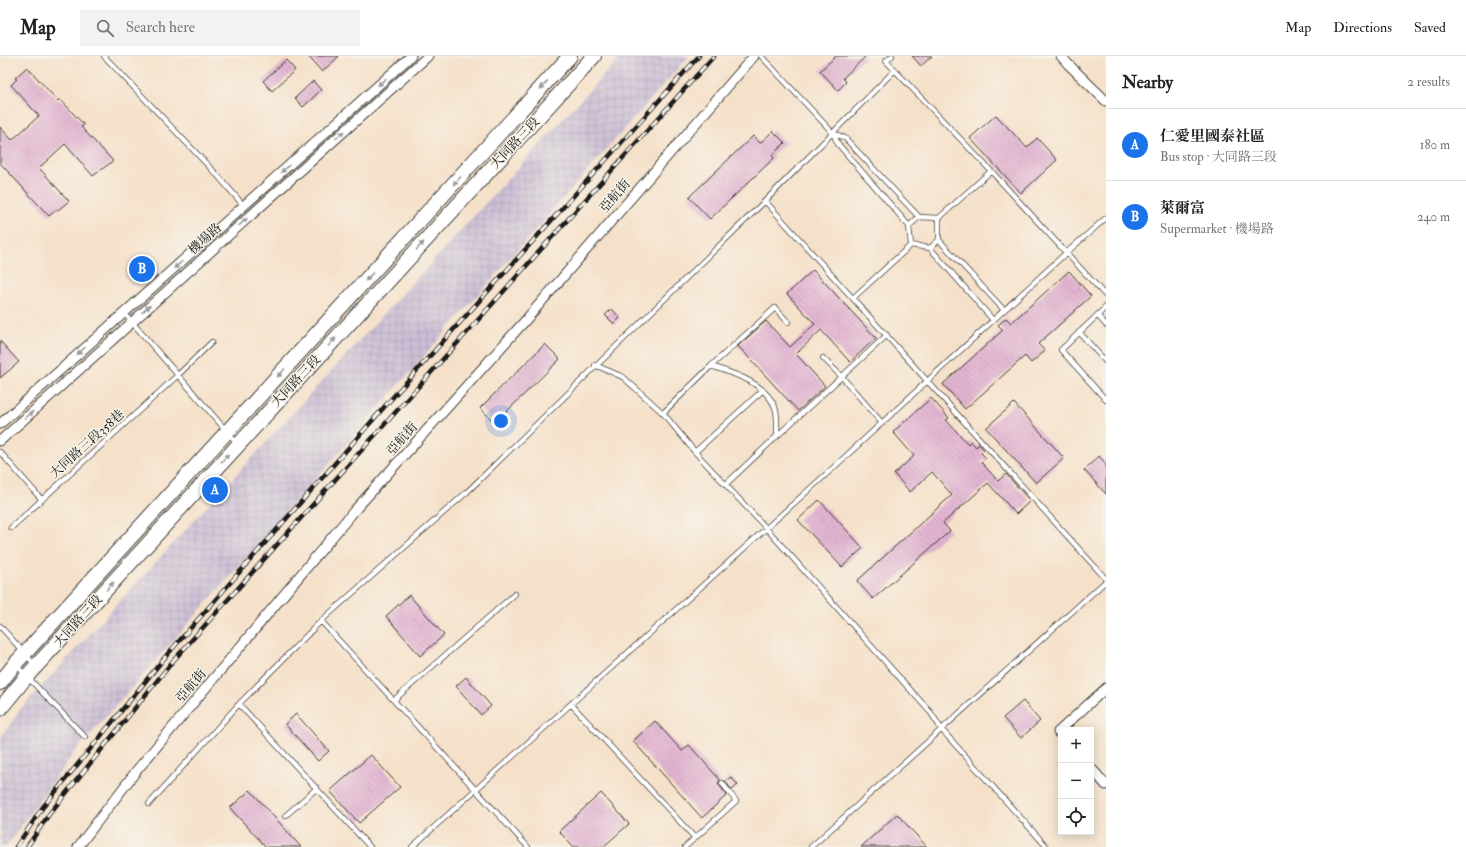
<!DOCTYPE html>
<meta charset="utf-8">
<style>
:root{--surface:#fff;--page:#f2f2f2;--text:#222;--muted:#767676;--line:#e0e0e0;--accent:#1a73e8}
body{margin:0;font-family:"IM FELL Double Pica","Noto Serif TC",serif;background:var(--page);color:var(--text)}
.controls{position:absolute;right:12px;bottom:12px;display:grid;overflow:hidden;border-radius:0px;box-shadow:0 2px 10px #0003}
.controls button{width:36px;height:36px;display:grid;place-items:center;padding:0;border:0;border-bottom:1px solid var(--line);background:var(--surface);color:var(--text);font:20px sans-serif}
.you{position:absolute;left:501px;top:365px;width:14px;height:14px;margin:-10px;border:3px solid #fff;border-radius:50%;background:#1a73e8;box-shadow:0 0 0 6px #1a73e833}
.badge{display:grid;place-items:center;width:26px;height:26px;border-radius:50%;background:var(--accent);color:#fff;font-size:13px;font-weight:700}
.pin{position:absolute;translate:-50% -50%;border:2px solid #fff;box-shadow:0 1px 4px #0006}
.list{margin:0;padding:0;list-style:none}
h2{display:flex;justify-content:space-between;align-items:center;height:52px;margin:0;padding:0 16px;font-size:17px}
h2 small{font-size:13px;font-weight:400;color:var(--muted)}
.list li{display:grid;grid-template-columns:26px 1fr auto;gap:12px;align-items:center;box-sizing:border-box;height:72px;padding:0 16px;border-top:1px solid var(--line)}
.list b{display:block;font-size:15px;white-space:nowrap}
.list p{margin:0;font-size:13px;white-space:nowrap;color:var(--muted)}
.list em{font-size:13px;font-style:normal;color:var(--muted)}
.icon{flex:none;width:22px;height:22px;fill:none;stroke:currentColor;stroke-width:2;stroke-linecap:round;stroke-linejoin:round}
.map{position:relative;flex:none;width:1106px;height:791px;overflow:hidden}
header{display:flex;align-items:center;gap:24px;box-sizing:border-box;height:56px;padding:0 20px;background:var(--surface);border-bottom:1px solid var(--line)}
header strong{font-size:19px}
nav{display:flex;gap:22px;margin-inline-start:auto;font-size:14px}
.search{width:280px;height:36px;background:var(--page);display:flex;align-items:center;gap:10px;box-sizing:border-box;padding:0 14px;border-radius:0px;color:var(--muted);font-size:15px}
main{display:flex}
aside{flex:1;background:var(--surface)}
.map>svg:first-child{display:block}
</style>
<header>
<strong>Map</strong>
<div class="search"><svg class="icon" aria-label="search" viewBox="0 0 24 24"><circle cx="10" cy="10" r="6"/><path d="M15 15l6 6"/></svg>Search here</div>
<nav><a>Map</a><a>Directions</a><a>Saved</a></nav>
</header>
<main>
<div class="map">
<svg width="1106" height="791" viewBox="0 0 1106 791">
<defs>
<pattern id="industrial-grid" width="8" height="8" patternUnits="userSpaceOnUse"><rect width="8" height="8" fill="#cbbfd5"/><path d="M0 4h8M4 0v8" fill="none" stroke="#aea4b6"/></pattern>
<pattern id="building-back-hatch" width="6" height="6" patternUnits="userSpaceOnUse"><rect width="6" height="6" fill="#e2b4d1"/><path d="M-1 5l2 2M0 0l6 6M5-1l2 2" fill="none" stroke="#c19ab3"/></pattern>
</defs>
<rect width="100%" height="100%" fill="#f7f3e8"/>
<filter id="ink" filterUnits="userSpaceOnUse"><feTurbulence type="fractalNoise" baseFrequency=".025" numOctaves="2"/><feDisplacementMap in="SourceGraphic" scale="8" xChannelSelector="R" yChannelSelector="G"/><feConvolveMatrix kernelMatrix="1 2 1 2 8 2 1 2 1" color-interpolation-filters="sRGB"/></filter>
<filter id="wash" filterUnits="userSpaceOnUse"><feTurbulence type="fractalNoise" baseFrequency=".012" numOctaves="4" result="noise"/><feDisplacementMap in="SourceGraphic" scale="16" xChannelSelector="R" yChannelSelector="G"/><feGaussianBlur stdDeviation="0.9" result="paint"/><feColorMatrix in="noise" values="0 0 0 0 0 0 0 0 0 0 0 0 0 0 0 0 0 1.4 0 .05"/><feComposite in="paint" operator="in"/></filter>
<g filter="url(#wash)">
<rect width="100%" height="100%" fill="#f5e1ca"/>
<path fill="url(#industrial-grid)" d="M621 0H689L73 698 6 791H0V683L19 655Z"/>
<g id="blocks">
<path fill="url(#building-back-hatch)" d="M308 0H339L322 16Z
M836 0H866L843 22 846 26 838 34 820 15Z
M912 0H932L921 10Z
M286 4 295 14 272 35 263 25Z
M27 11 58 45 60 43 84 69 81 71 113 105 93 120 65 88 39 112 69 145 58 154 57 153 49 160 0 107V71L12 84 39 60 11 29 17 23 15 22Z
M313 25 321 34 303 51 295 42Z
M996 59 1027 92 1037 82 1057 104 1021 137 970 82Z
M773 75 785 87 772 99 774 102 710 163 689 141 753 80 760 87Z
M813 214 876 282 850 306 821 274 796 298 825 330 798 355 738 290 766 265 790 291 815 268 787 238Z
M1069 215 1091 240 1038 288 1045 295 1031 307 1025 300 965 353 943 328 1003 274 998 269 1006 262 1011 267Z
M612 253 620 262 614 268 605 259Z
M0 285 19 306 0 322Z
M545 288 560 303 495 367 480 352Z
M931 342 949 362 946 364 968 388 971 385 976 391 979 388 984 394 981 397 986 402 981 406 998 425 1006 418 1030 445 1016 458 988 427 943 467 950 475 873 543 857 525 952 439 932 416 910 436 894 418 914 400 893 376Z
M1014 347 1064 402 1036 427 986 372Z
M1099 400 1106 408V438L1084 414Z
M819 444 863 492 842 511 798 464Z
M409 539 444 579 420 600 386 560Z
M466 621 491 650 481 659 456 630Z
M1023 645 1040 665 1021 682 1003 662Z
M296 658 329 695 318 705 285 668Z
M655 665 682 695 689 689 720 724 718 728 727 739 702 762 633 685Z
M371 699 400 731 359 767 330 735Z
M731 721 738 729 732 734 725 725Z
M250 734 301 791H266L230 752Z
M601 737 629 768 603 791H573L559 775Z
M897 758 927 791H861Z"/>
</g>
</g>
<g filter="url(#ink)">
<use href="#blocks" fill-opacity="0" stroke="#3d3a36" stroke-width="1"/>
<g fill="none" stroke-linecap="round" stroke-linejoin="round">
<defs>
<path id="lane" d="M104 0 219 121 244 150
M761 0 833 77 845 82 919 161 939 162V184L1004 254
M892 0 886 5 991 115 1106 240
M833 77 838 88 909 170 911 189 930 192 993 264
M765 145 1106 523
M939 162 991 115
M909 170 919 161
M930 192 939 184
M853 242 911 189
M1106 251 1061 294 1106 344
M124 257 237 387
M1097 259 1106 269
M1079 276 1106 306
M823 302 842 321 882 367
M595 309 623 321 663 357 695 396 766 472 931 657 942 674 1047 791
M711 310 775 252 788 266
M663 357 711 310C735 318 764 326 775 351 778 359 777 372 777 380L726 428
M777 380 887 279
M0 396 42 444
M695 396 763 334
M11 472 178 319 212 286
M321 565 528 791
M0 570 35 609
M17 610 85 681
M394 644 515 538
M239 648 370 791
M571 648 695 782 736 745 722 727
M149 748 239 648 321 565 467 436 765 145 895 14
M285 760 317 732
M412 791 832 413 1066 197 1106 162
M685 791 695 782
M811 791 1106 525"/>
<path id="street" d="M1061 0 1068 8 1106 45
M0 368 411 0
M0 385 428 0
M1061 679 1058 676 1106 632
M1091 712 1106 729
M78 791 137 714 354 455 524 266 754 0"/>
<path id="primary" d="M0 627 15 608 570 0
M0 653 27 620 594 0"/>
</defs>
<use href="#lane" stroke="#3d3a36" stroke-width="6"/>
<use href="#street" stroke="#3d3a36" stroke-width="11"/>
<use href="#primary" stroke="#3d3a36" stroke-width="16"/>
<use href="#lane" stroke="#fff" stroke-width="4.5"/>
<use href="#street" stroke="#fff" stroke-width="9"/>
<use href="#primary" stroke="#fff" stroke-width="14"/>
<defs>
<path id="rail" d="M16 791 43 751 166 600 393 341 699 0
M27 791 50 757 173 605 714 0"/>
</defs>
<use href="#rail" stroke="#1c1c1c" stroke-width="4.5"/>
<use href="#rail" stroke="#f7f3e8" stroke-width="3" stroke-dasharray="9" stroke-linecap="butt"/>
</g>
<defs><path id="oneway-solid" d="M-6-.8H1V-3.2L6.5 0L1 3.2V.8H-6Z"/></defs>
<g fill="#999">
<use href="#oneway-solid" transform="translate(382 26) rotate(138)"/>
<use href="#oneway-solid" transform="translate(544 29) rotate(132)"/>
<use href="#oneway-solid" transform="translate(340 79) rotate(-42)"/>
<use href="#oneway-solid" transform="translate(285 113) rotate(138)"/>
<use href="#oneway-solid" transform="translate(457 125) rotate(132)"/>
<use href="#oneway-solid" transform="translate(243 166) rotate(-42)"/>
<use href="#oneway-solid" transform="translate(420 190) rotate(-47)"/>
<use href="#oneway-solid" transform="translate(178 209) rotate(138)"/>
<use href="#oneway-solid" transform="translate(369 221) rotate(132)"/>
<use href="#oneway-solid" transform="translate(146 253) rotate(-42)"/>
<use href="#oneway-solid" transform="translate(332 286) rotate(-47)"/>
<use href="#oneway-solid" transform="translate(81 295) rotate(138)"/>
<use href="#oneway-solid" transform="translate(281 317) rotate(132)"/>
<use href="#oneway-solid" transform="translate(29 359) rotate(-42)"/>
<use href="#oneway-solid" transform="translate(225 402) rotate(-48)"/>
<use href="#oneway-solid" transform="translate(110 530) rotate(-48)"/>
</g>
</g>
<g text-anchor="middle" dominant-baseline="central" stroke-width="3" stroke-linejoin="round" paint-order="stroke">
<g font-size="13" fill="#1c1c1c" stroke="#f7f3e8">
<text transform="translate(515 87) rotate(-47)">大同路三段</text>
<text transform="translate(615 140) rotate(-49)">亞航街</text>
<text transform="translate(205 183) rotate(-42)">機場路</text>
<text transform="translate(296 325) rotate(-47)">大同路三段</text>
<text transform="translate(402 383) rotate(-48)">亞航街</text>
<text transform="translate(87 388) rotate(-42)">大同路三段358巷</text>
<text transform="translate(78 565) rotate(-48)">大同路三段</text>
<text transform="translate(191 630) rotate(-50)">亞航街</text>
</g>
</g>
</svg>
<div class="controls">
<button>+</button>
<button>−</button>
<button><svg class="icon" aria-label="locate" viewBox="0 0 24 24"><circle cx="12" cy="12" r="6"/><path d="M12 2v4M12 18v4M2 12h4M18 12h4"/></svg></button>
</div>
<div class="you"></div>
<div class="pin badge" style="left:215px;top:434px">A</div>
<div class="pin badge" style="left:142px;top:213px">B</div>
</div>
<aside>
<h2>Nearby<small>2 results</small></h2>
<ul class="list">
<li><span class="badge">A</span><div><b>仁愛里國泰社區</b><p>Bus stop · 大同路三段</p></div><em>180 m</em></li>
<li><span class="badge">B</span><div><b>萊爾富</b><p>Supermarket · 機場路</p></div><em>240 m</em></li>
</ul>
</aside>
</main>
